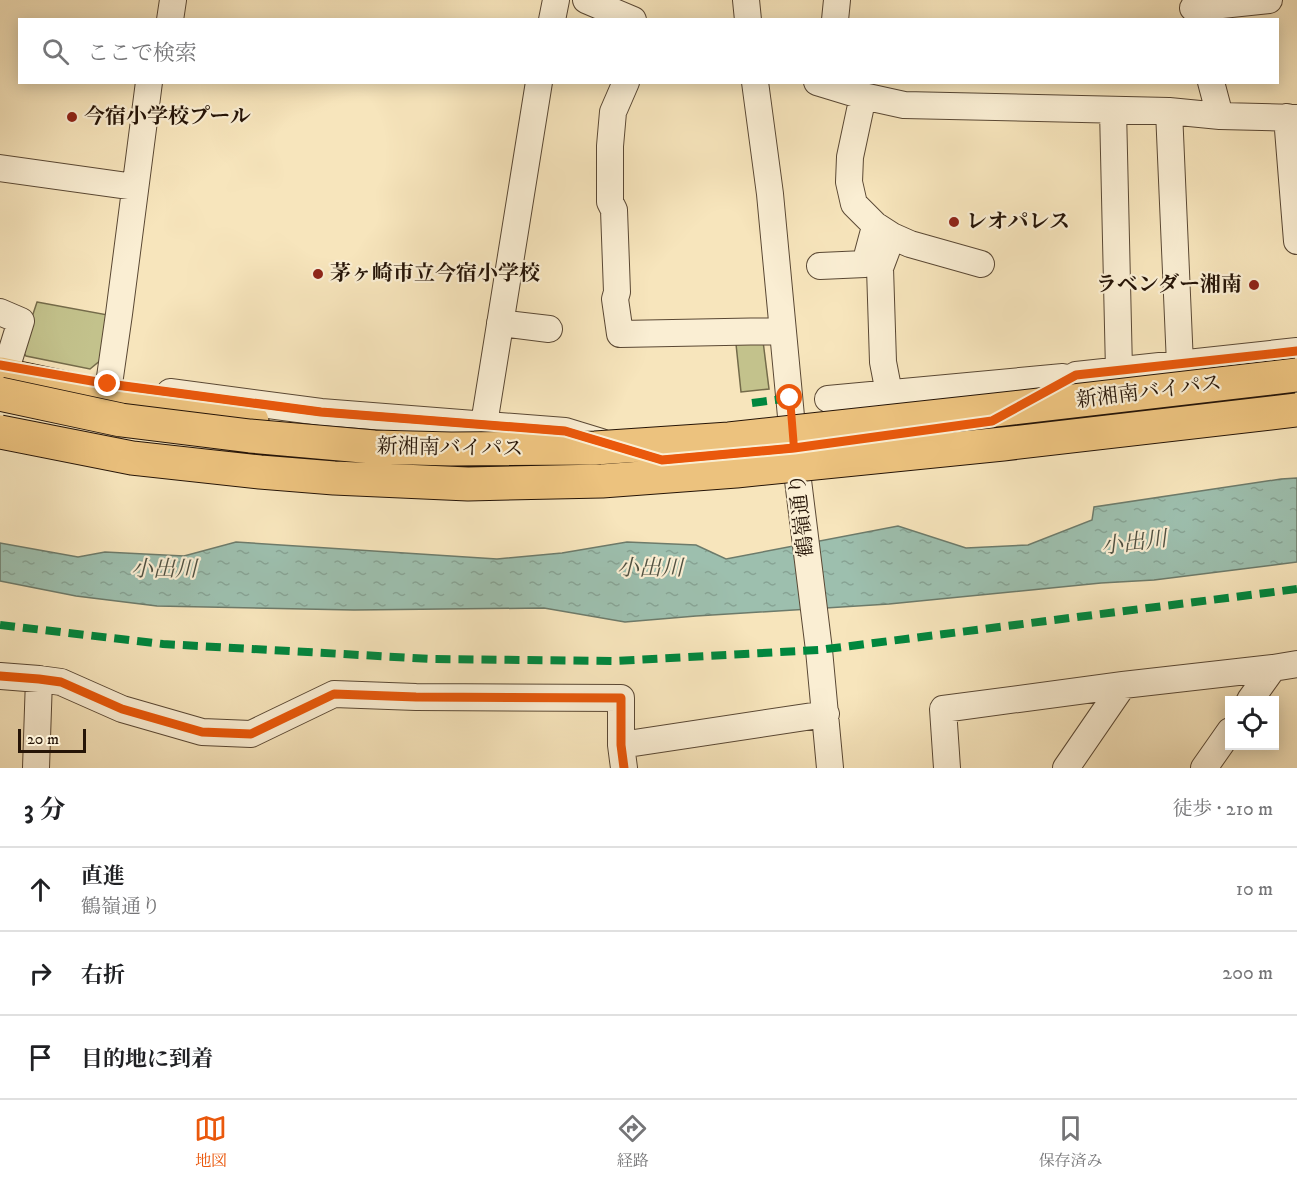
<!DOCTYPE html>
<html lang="ja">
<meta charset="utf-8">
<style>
:root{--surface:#fff;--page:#f6f6f6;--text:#202124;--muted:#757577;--line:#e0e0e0;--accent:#ea580c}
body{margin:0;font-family:"IM FELL DW Pica","Noto Serif JP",serif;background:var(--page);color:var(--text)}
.controls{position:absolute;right:18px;bottom:18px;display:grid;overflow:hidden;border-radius:0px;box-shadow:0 3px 15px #0003}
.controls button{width:54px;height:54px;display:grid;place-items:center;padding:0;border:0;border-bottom:2px solid var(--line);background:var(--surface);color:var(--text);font:30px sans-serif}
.scale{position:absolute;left:18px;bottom:15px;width:68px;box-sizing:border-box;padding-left:6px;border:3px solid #251407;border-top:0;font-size:16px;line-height:21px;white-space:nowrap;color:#251407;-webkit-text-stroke:4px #faeed3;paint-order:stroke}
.stop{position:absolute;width:18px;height:18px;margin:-14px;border:4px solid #ea580c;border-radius:50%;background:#fff}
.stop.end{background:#ea580c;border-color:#fff;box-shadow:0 2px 6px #0008}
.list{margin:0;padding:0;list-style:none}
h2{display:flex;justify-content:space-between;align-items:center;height:78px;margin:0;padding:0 24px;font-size:26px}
h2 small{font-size:20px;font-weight:400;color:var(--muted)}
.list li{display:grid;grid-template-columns:39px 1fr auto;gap:18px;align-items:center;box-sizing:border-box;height:84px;padding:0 24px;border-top:2px solid var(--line)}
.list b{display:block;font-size:22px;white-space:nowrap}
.list p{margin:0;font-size:20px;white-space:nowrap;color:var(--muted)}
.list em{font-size:20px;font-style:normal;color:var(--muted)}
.icon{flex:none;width:33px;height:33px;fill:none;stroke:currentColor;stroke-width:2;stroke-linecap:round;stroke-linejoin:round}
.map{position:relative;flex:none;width:1297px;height:768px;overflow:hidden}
.search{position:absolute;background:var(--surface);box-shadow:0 3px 15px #0003;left:18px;right:18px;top:18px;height:66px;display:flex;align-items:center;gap:15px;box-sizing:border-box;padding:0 21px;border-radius:0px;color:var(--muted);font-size:22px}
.sheet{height:330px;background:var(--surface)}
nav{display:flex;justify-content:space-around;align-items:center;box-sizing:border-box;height:84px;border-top:2px solid var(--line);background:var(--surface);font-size:16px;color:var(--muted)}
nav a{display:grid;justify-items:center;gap:3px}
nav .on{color:var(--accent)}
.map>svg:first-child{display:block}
</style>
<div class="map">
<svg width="1297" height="768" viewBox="0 0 1297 768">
<defs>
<pattern id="water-ripples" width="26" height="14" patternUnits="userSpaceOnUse" patternTransform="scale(1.5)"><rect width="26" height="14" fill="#9dbfae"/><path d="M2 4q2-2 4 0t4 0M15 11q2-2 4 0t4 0" fill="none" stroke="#87a394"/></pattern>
</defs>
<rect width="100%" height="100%" fill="#f7e5bc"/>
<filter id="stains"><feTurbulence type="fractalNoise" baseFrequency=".00333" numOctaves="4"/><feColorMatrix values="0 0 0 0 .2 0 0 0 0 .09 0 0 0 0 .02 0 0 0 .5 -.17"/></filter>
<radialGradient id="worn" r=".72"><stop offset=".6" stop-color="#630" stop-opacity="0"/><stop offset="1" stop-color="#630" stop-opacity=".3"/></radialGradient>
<path fill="#c3c28c" stroke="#746b4a" stroke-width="1.5" d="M37 302 108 315 102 359 90 369 26 356 21 350Z
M763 341 769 389 741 392 736 344Z"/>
<path fill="url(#water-ripples)" stroke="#6d7b6b" stroke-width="1.5" d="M1297 478V562L1154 580 1101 583 889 604 696 616 625 622 544 608 354 610 157 606 76 596 0 581V543L78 557 105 552 184 556 236 542 497 559 562 553 627 542 696 545 726 559 898 526 966 548 1028 545 1092 520 1094 507 1281 479Z"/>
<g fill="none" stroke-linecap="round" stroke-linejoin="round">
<defs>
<path id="minor" d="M586 0 633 20
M746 0 748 20
M1193 8 1269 0
M170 20 173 0
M552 20 556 0
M835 20 837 0
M626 82 613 112 610 146V202L614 210 617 292 615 299 620 334 783 331
M755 82 770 194 794 448 819 650 830 768
M817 82 863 96 904 105 1169 111 1220 116 1297 118
M1211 82 1220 116
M863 96 850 157 849 182 854 204 875 225 892 236 910 244 981 264
M1113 110 1119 370
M1169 111 1180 364
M1287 117 1297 241
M0 168 135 187
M820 266 865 264 873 234
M0 312 21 321 7 366
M500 323 549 329
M109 384 119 314 149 82
M170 392 321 412 565 431 601 442
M889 393 883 362 880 268 892 236
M828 399 1063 377
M1026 402 1076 375 1297 351
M484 424 539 82
M0 676 39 679 61 682 122 709 202 732 251 734 334 694 416 697 621 698V745L624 768
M1250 700 1273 668 1297 664
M621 745 826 714
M36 768 39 679
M947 768 943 709 1123 685 1273 668
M1066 768 1123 685
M1204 768 1230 731"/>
<path id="highway" d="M0 374 127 401 252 421"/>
</defs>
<use href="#minor" stroke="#5a4834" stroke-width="28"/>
<use href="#highway" stroke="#251407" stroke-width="35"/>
<use href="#minor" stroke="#faeed3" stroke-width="26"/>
<use href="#highway" stroke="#ecc27e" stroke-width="33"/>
<defs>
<path id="highway-bridge" d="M0 394 121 420 250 436 374 447 451 449 595 448 729 439 995 410 1297 375
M0 432 132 458 260 472 334 478 468 484 602 481 736 471 1003 444 1297 410"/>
</defs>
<use href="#highway-bridge" stroke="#251407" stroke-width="35" stroke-linecap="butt"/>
<use href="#highway-bridge" stroke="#ecc27e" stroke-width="33"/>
<path stroke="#00873e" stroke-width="8" stroke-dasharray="15 8" stroke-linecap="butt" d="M752 403 790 398
M0 625 163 644 432 659 614 661 819 650 1297 589"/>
<defs>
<path id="cycleway" d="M0 365 109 384 321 412 565 431 662 460 794 448 992 421 1076 375 1297 351
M0 676 39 679 61 682 122 709 202 732 251 734 334 694 416 697 621 698V745L624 768"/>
</defs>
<use href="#cycleway" stroke="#faeed3" stroke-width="13"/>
<use href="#cycleway" stroke="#e8590c" stroke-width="9"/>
</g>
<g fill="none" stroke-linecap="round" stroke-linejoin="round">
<path stroke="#ea580c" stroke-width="8" d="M108 384 321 412 565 431 662 460 794 448 790 398"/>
</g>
<g fill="#8f2418" stroke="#faeed3" stroke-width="2">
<circle cx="72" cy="117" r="6"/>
<circle cx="954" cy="222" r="6"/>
<circle cx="318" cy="274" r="6"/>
<circle cx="1254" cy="285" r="6"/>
</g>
<g text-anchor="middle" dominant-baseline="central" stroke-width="4.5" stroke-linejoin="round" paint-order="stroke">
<g font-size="21" font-weight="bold" fill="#251407" stroke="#faeed3" text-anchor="start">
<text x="84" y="117">今宿小学校プール</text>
<text x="966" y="222">レオパレス</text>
<text x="330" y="274">茅ヶ崎市立今宿小学校</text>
<text x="1242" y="285" text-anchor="end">ラベンダー湘南</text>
</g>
<g font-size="21" fill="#251407" stroke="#faeed3">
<text transform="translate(1149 392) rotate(-7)">新湘南バイパス</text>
<text transform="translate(450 448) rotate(1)">新湘南バイパス</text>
<text transform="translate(802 515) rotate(-97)">鶴嶺通り</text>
</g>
<g font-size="22" font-style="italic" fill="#4f5041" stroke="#faeed3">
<text transform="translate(1134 543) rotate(-7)">小出川</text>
<text x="650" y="568">小出川</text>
<text x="164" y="569">小出川</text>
</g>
</g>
<rect width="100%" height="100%" filter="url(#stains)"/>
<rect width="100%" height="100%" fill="url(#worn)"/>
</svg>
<div class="controls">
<button><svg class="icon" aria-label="locate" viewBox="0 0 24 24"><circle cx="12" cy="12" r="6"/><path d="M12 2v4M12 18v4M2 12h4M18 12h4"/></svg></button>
</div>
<div class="scale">20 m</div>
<div class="stop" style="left:790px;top:398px"></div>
<div class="stop end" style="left:108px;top:384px"></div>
<div class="search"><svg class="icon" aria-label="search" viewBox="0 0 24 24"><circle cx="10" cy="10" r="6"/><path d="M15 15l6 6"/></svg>ここで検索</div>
</div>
<section class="sheet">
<h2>3 分<small>徒歩 · 210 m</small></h2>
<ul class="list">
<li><svg class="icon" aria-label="ahead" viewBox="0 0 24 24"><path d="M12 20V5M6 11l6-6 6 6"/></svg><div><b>直進</b><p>鶴嶺通り</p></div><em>10 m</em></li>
<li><svg class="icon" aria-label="right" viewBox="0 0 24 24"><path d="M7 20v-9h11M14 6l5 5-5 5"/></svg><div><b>右折</b></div><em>200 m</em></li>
<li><svg class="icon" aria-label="arrive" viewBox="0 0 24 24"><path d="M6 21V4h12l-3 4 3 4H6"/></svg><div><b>目的地に到着</b></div></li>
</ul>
</section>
<nav>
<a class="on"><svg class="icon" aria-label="map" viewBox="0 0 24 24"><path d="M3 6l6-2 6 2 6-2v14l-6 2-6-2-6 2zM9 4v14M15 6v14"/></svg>地図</a>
<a><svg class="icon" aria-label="directions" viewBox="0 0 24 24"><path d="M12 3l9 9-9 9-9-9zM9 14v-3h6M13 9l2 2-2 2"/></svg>経路</a>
<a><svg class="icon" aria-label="saved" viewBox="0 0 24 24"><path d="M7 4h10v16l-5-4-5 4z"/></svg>保存済み</a>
</nav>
